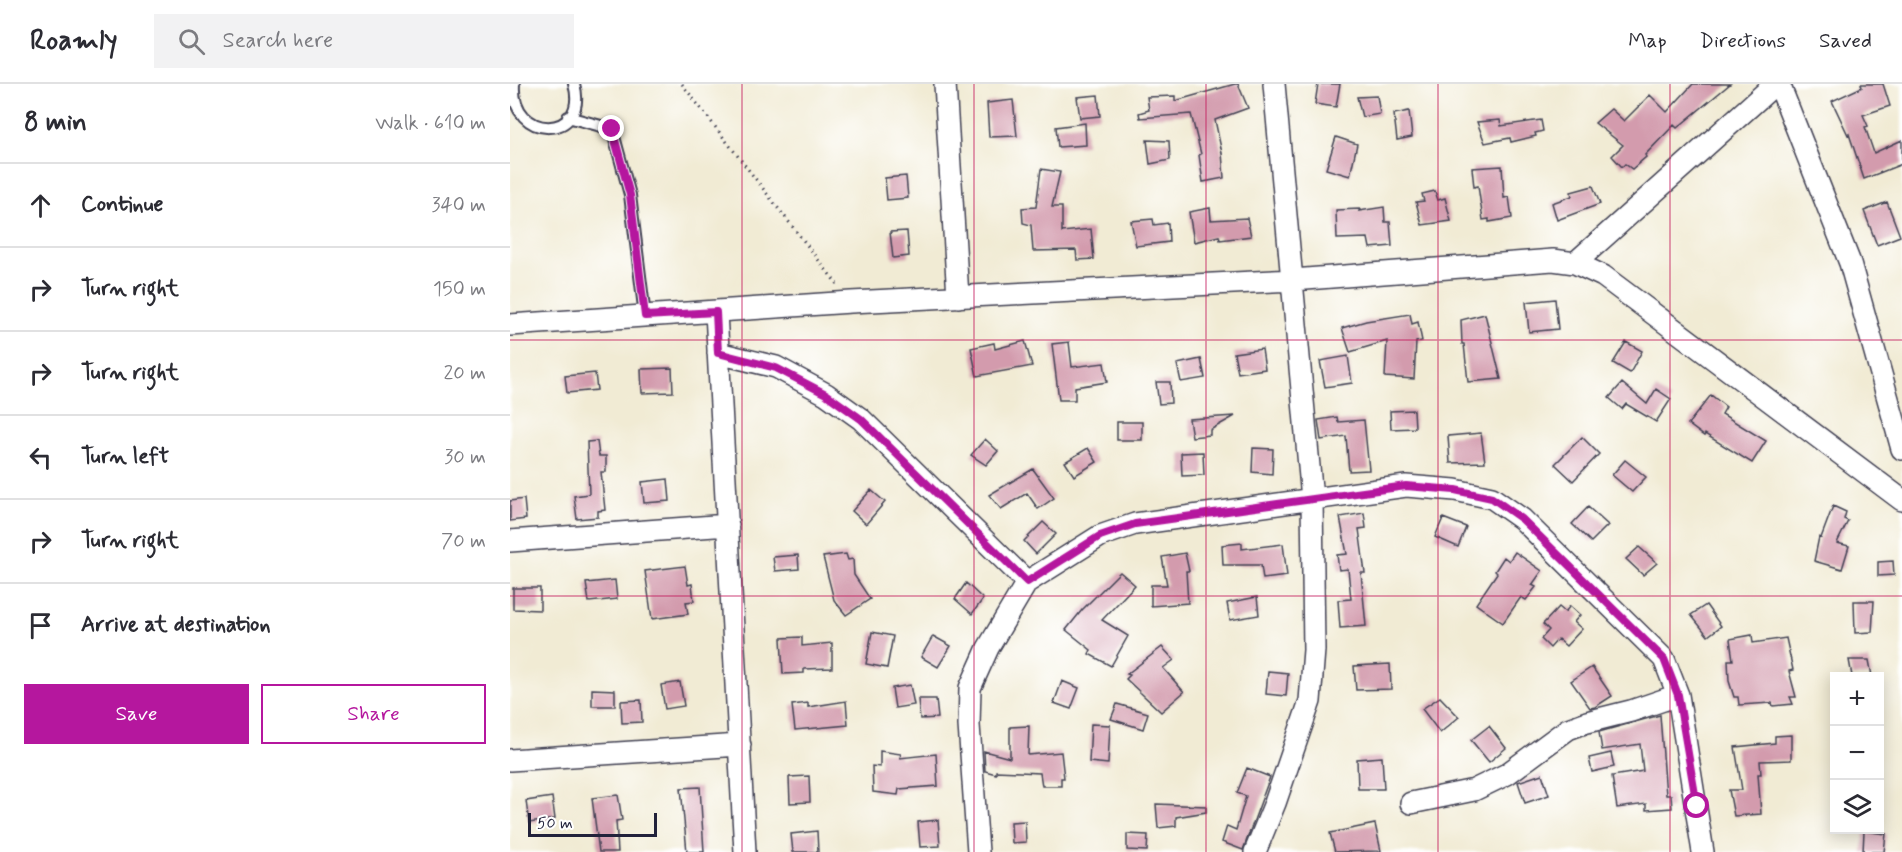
<!DOCTYPE html>
<meta charset="utf-8">
<style>
:root{--surface:#fff;--page:#f2f2f3;--text:#2b2b33;--muted:#7c7c81;--line:#e1e1e2;--accent:#b5179e}
body{margin:0;font-family:Mynerve,sans-serif;background:var(--page);color:var(--text)}
.controls{position:absolute;right:18px;bottom:18px;display:grid;overflow:hidden;border-radius:0px;box-shadow:0 3px 15px #0003}
.controls button{width:54px;height:54px;display:grid;place-items:center;padding:0;border:0;border-bottom:2px solid var(--line);background:var(--surface);color:var(--text);font:30px sans-serif}
.scale{position:absolute;left:18px;bottom:15px;width:129px;box-sizing:border-box;padding-left:6px;border:3px solid #22223b;border-top:0;font-size:16px;line-height:21px;white-space:nowrap;color:#22223b;-webkit-text-stroke:4px #fff;paint-order:stroke}
.stop{position:absolute;width:18px;height:18px;margin:-14px;border:4px solid #b5179e;border-radius:50%;background:#fff}
.stop.end{background:#b5179e;border-color:#fff;box-shadow:0 2px 6px #0008}
.list{margin:0;padding:0;list-style:none}
h2{display:flex;justify-content:space-between;align-items:center;height:78px;margin:0;padding:0 24px;font-size:26px}
h2 small{font-size:20px;font-weight:400;color:var(--muted)}
.list li{display:grid;grid-template-columns:39px 1fr auto;gap:18px;align-items:center;box-sizing:border-box;height:84px;padding:0 24px;border-top:2px solid var(--line)}
.list b{display:block;font-size:22px;white-space:nowrap}
.list em{font-size:20px;font-style:normal;color:var(--muted)}
.actions{display:flex;gap:12px;padding:18px 24px}
.actions a{flex:1;padding:14px 0;border:2px solid var(--accent);border-radius:0px;text-align:center;font-size:21px;color:var(--accent)}
.actions .main{background:var(--accent);color:#fff}
.icon{flex:none;width:33px;height:33px;fill:none;stroke:currentColor;stroke-width:2;stroke-linecap:round;stroke-linejoin:round}
.map{position:relative;flex:none;width:1392px;height:768px;overflow:hidden}
header{display:flex;align-items:center;gap:36px;box-sizing:border-box;height:84px;padding:0 30px;background:var(--surface);border-bottom:2px solid var(--line)}
header strong{font-size:28px}
nav{display:flex;gap:33px;margin-inline-start:auto;font-size:21px}
.search{width:420px;height:54px;background:var(--page);display:flex;align-items:center;gap:15px;box-sizing:border-box;padding:0 21px;border-radius:0px;color:var(--muted);font-size:22px}
main{display:flex}
aside{flex:1;background:var(--surface)}
.map>svg:first-child{display:block}
</style>
<header>
<strong>Roamly</strong>
<div class="search"><svg class="icon" aria-label="search" viewBox="0 0 24 24"><circle cx="10" cy="10" r="6"/><path d="M15 15l6 6"/></svg>Search here</div>
<nav><a>Map</a><a>Directions</a><a>Saved</a></nav>
</header>
<main>
<aside>
<h2>8 min<small>Walk · 610 m</small></h2>
<ul class="list">
<li><svg class="icon" aria-label="ahead" viewBox="0 0 24 24"><path d="M12 20V5M6 11l6-6 6 6"/></svg><div><b>Continue</b></div><em>340 m</em></li>
<li><svg class="icon" aria-label="right" viewBox="0 0 24 24"><path d="M7 20v-9h11M14 6l5 5-5 5"/></svg><div><b>Turn right</b></div><em>150 m</em></li>
<li><svg class="icon" aria-label="right" viewBox="0 0 24 24"><path d="M7 20v-9h11M14 6l5 5-5 5"/></svg><div><b>Turn right</b></div><em>20 m</em></li>
<li><svg class="icon" aria-label="left" viewBox="0 0 24 24"><path d="M17 20v-9H6M10 6l-5 5 5 5"/></svg><div><b>Turn left</b></div><em>30 m</em></li>
<li><svg class="icon" aria-label="right" viewBox="0 0 24 24"><path d="M7 20v-9h11M14 6l5 5-5 5"/></svg><div><b>Turn right</b></div><em>70 m</em></li>
<li><svg class="icon" aria-label="arrive" viewBox="0 0 24 24"><path d="M6 21V4h12l-3 4 3 4H6"/></svg><div><b>Arrive at destination</b></div></li>
</ul>
<div class="actions"><a class="main">Save</a><a>Share</a></div>
</aside>
<div class="map">
<svg width="1392" height="768" viewBox="0 0 1392 768">
<rect width="100%" height="100%" fill="#fff"/>
<filter id="ink" filterUnits="userSpaceOnUse"><feTurbulence type="fractalNoise" baseFrequency=".0167" numOctaves="2"/><feDisplacementMap in="SourceGraphic" scale="12" xChannelSelector="R" yChannelSelector="G"/><feConvolveMatrix kernelMatrix="1 2 1 2 8 2 1 2 1" color-interpolation-filters="sRGB"/></filter>
<filter id="wash" filterUnits="userSpaceOnUse"><feTurbulence type="fractalNoise" baseFrequency=".008" numOctaves="4" result="noise"/><feDisplacementMap in="SourceGraphic" scale="24" xChannelSelector="R" yChannelSelector="G"/><feGaussianBlur stdDeviation="1.35" result="paint"/><feColorMatrix in="noise" values="0 0 0 0 0 0 0 0 0 0 0 0 0 0 0 0 0 1.4 0 .05"/><feComposite in="paint" operator="in"/></filter>
<g filter="url(#wash)">
<rect width="100%" height="100%" fill="#f1ebd4"/>
<g id="blocks">
<path fill="#d39bad" d="M725 0H728L738 24 705 36 712 69 714 94 693 98 689 71 691 70 681 30 630 34 629 29 639 26 637 13 665 12V17Z
M808 0H830L826 23 805 20Z
M1183 0H1220L1167 44 1164 41 1135 71 1136 73 1122 85 1115 80 1112 83 1102 72 1113 61 1085 39 1101 25 1114 37 1140 11 1157 28Z
M1351 0H1373L1380 22 1353 31 1358 42 1355 43 1364 69 1392 56V80L1354 95 1339 50 1338 51 1322 17 1352 3Z
M588 11 590 32 570 34 567 13Z
M867 12 870 30 852 33 847 13Z
M503 16 507 52 479 53 477 19Z
M899 27 902 53 887 56 884 30Z
M990 36 991 42 1031 36 1033 47 1025 49 1026 52 1001 58 1000 54 975 59 967 38Z
M575 39 576 61 548 63 546 43Z
M826 53 847 60 840 92 816 85Z
M637 56 659 57 660 76 640 80Z
M992 82 994 114 999 113 1002 134 979 138V135L973 136 968 102 964 103 962 84Z
M531 85 550 88 542 123H552V148L581 145 584 175 567 176 566 166 523 167 521 141 513 139 512 124 526 123Z
M396 92 398 114 377 116 375 94Z
M1083 102 1090 120 1047 136 1042 119 1062 112 1061 108Z
M925 107 928 116 935 114 941 137 912 141 906 118 914 117 912 110Z
M1377 118 1390 152 1367 161 1354 127Z
M874 123 875 138H880L882 162 860 164 858 154 827 155 826 126 850 125 849 127Z
M700 124 701 136 737 134 741 152 710 156 709 152 684 158 679 128Z
M643 135 644 141 658 139 659 158 626 162 621 137Z
M397 147 399 172 383 174 380 148Z
M1045 215 1048 245 1019 248 1016 218Z
M900 230 902 240 908 238 912 257 906 258 904 295 875 293 877 257 840 268 832 244 856 237Z
M975 230 991 295 958 298 954 260H952L951 236Z
M515 257 522 282 467 292 461 264 484 259 485 265Z
M559 258 562 283 594 279 597 298 565 303V316H549L542 260Z
M1116 258 1132 267 1120 289 1103 279Z
M752 265 755 285 728 289 724 269Z
M838 272 842 299 815 303 810 277Z
M691 275 695 294 671 298 667 280Z
M162 284 163 308 132 309 131 285Z
M85 289 87 306 57 309 55 292Z
M646 298H660L661 319 649 320Z
M1112 299 1137 320 1146 305 1161 315 1146 338 1116 320 1112 325 1099 314Z
M1201 311 1216 323 1212 330 1256 357 1242 379 1195 350 1194 352 1178 340Z
M904 326 905 344 881 345 880 327Z
M725 332 700 346V351L682 353 679 335Z
M827 333 828 338 854 336 859 386 839 387 836 352 811 356 808 336Z
M607 338H632V356H607Z
M971 349 975 378 940 379 938 352Z
M1072 353 1089 370 1063 397 1045 380Z
M475 355 488 367 476 381 461 371Z
M87 357 89 372H96V388H91L95 426 88 427V433L67 435 64 412 79 410 77 358Z
M578 364 587 378 564 392 555 378Z
M743 364 763 365 762 390 742 388Z
M693 368 694 391 672 392 671 369Z
M1115 376 1136 393 1122 408 1102 391Z
M523 385 544 414 528 425 517 409 491 425 479 411Z
M158 395 160 417 134 419 132 398Z
M361 406 375 418 356 440 342 427Z
M14 415 16 435 0 437V417Z
M1323 422 1336 428 1334 435 1338 437 1327 459 1339 462 1332 485 1304 477 1309 453 1311 454Z
M1078 423 1098 441 1081 458 1062 440Z
M854 429 856 444 849 445 855 489H851L856 542 830 544 828 516 841 515 838 485 829 486 827 471 837 470 830 433Z
M933 434 956 443 948 463 925 453Z
M533 438 546 450 526 470 514 457Z
M732 459V465L773 460 777 492 753 495 751 481H713L712 461Z
M1129 463 1147 479 1133 491 1116 475Z
M1005 468 1032 487 1022 501 1026 503 1016 516 1011 513 993 539 966 520 987 489 985 487 994 473 999 477Z
M675 469 679 487H676L678 519 641 522V501H657L652 473Z
M336 470 338 476 343 475 344 491 360 515 336 531 324 516 313 473Z
M288 471 289 485 265 487 263 473Z
M1383 477 1384 491 1368 492V478Z
M175 482 178 501 182 500 184 517 176 518 178 530 142 535 135 487Z
M610 488 625 501 592 536 618 552 601 582 579 570 581 566 556 546 572 526Z
M105 496 107 515 79 518 76 499Z
M456 499 473 515 462 530 445 515Z
M3 504H30V526L3 525Z
M747 513 749 531 720 536 717 519Z
M1344 517H1364L1362 548 1345 549Z
M1196 521 1211 542 1198 552 1181 531Z
M1060 522 1070 531 1064 538 1072 545 1056 562 1048 555 1040 564 1031 555 1039 546 1033 540 1049 523 1055 528Z
M362 548 383 552 377 584 356 580Z
M1242 551 1243 559 1276 554 1283 586 1279 587 1286 613H1280L1283 620 1263 622 1262 619 1229 621 1228 613H1224L1219 597 1218 576H1223L1220 555Z
M423 552 441 562 428 583 411 573Z
M292 553V562L322 559V584L294 585V589L273 590 271 554Z
M652 563 664 576 653 584 674 608 651 628 616 595 620 591 617 590Z
M1339 576H1359L1362 592H1342Z
M880 580 881 605 846 606 844 582Z
M1082 583 1102 612 1085 623 1080 624 1061 597Z
M758 587 778 589 776 612 756 610Z
M552 597 569 604 561 625 544 619Z
M170 598 174 622 155 625 151 601Z
M400 601 404 621 385 624 382 604Z
M82 605 105 606V622H82Z
M930 613 949 633 930 649 912 625Z
M408 615H426L428 634 410 635Z
M131 616 132 638 112 639 111 617Z
M336 617 338 641 285 646 282 621 298 619V623Z
M607 620 638 629 633 645 601 635Z
M1150 631 1156 711H1161L1162 724 1136 726V720L1107 724 1102 692 1133 687 1130 660 1092 666 1089 648Z
M581 640 600 641 598 680 579 678Z
M519 642 518 671 551 668 554 694H551V702H532L530 689 486 687V690L475 687 474 667 500 674V643Z
M979 642 996 664 979 678 961 656Z
M1281 651V676L1250 677 1251 690H1248L1251 730 1224 732 1219 706H1232L1225 663 1265 659V652Z
M370 667 391 670 390 674 426 670 428 702 389 705 388 711 363 708 362 682 370 683Z
M1101 669 1104 683 1082 688 1079 674Z
M872 673 874 705H848L847 675Z
M737 684 760 693 733 766 712 758 717 742 726 746 736 712 727 709Z
M1032 690 1039 711 1015 719 1008 698Z
M299 692 300 718 280 719 279 693Z
M190 703 194 768H177L171 704Z
M108 711 112 736 106 737 108 768H89L82 714Z
M42 713 45 735 19 739 16 717Z
M646 720 696 722V728L666 733V742L648 744Z
M428 736 430 762 410 763 408 738Z
M515 737 516 758 502 759 501 738Z
M865 740 871 767 825 768 820 749Z
M307 747 308 768H283L281 750Z
M1354 747 1376 750 1374 768H1353Z
M617 750 638 751 637 767 617 766Z"/>
</g>
</g>
<g filter="url(#ink)">
<use href="#blocks" fill-opacity="0" stroke="#414052" stroke-width="1.5"/>
<g fill="none" stroke-linecap="round" stroke-linejoin="round">
<defs>
<path id="lane" d="M4 0C0 58 80 57 64 0
M58 33 102 45 120 111 135 232"/>
<path id="street" d="M435 0 448 213
M1269 0 1340 179 1392 365
M1065 179 1265 0
M206 228 235 768
M0 241 341 218 783 196 1043 176 1065 179 1093 192 1392 416
M208 269 266 283 316 310 351 335 517 498
M0 457 218 441
M0 676 230 661
M901 719 964 706 997 690 1058 645 1077 638 1121 627 1168 611
M468 768 459 641 460 604 478 564 517 498 590 452 625 440 896 402 945 406 982 414 1012 435 1154 575 1168 611 1193 768
M745 768 765 719 800 617 804 566 802 415 764 0"/>
</defs>
<use href="#lane" stroke="#414052" stroke-width="14"/>
<use href="#street" stroke="#414052" stroke-width="24"/>
<path stroke="#414052" stroke-width="3" stroke-dasharray="1.5 4.5" stroke-linecap="butt" d="M172 0 327 200"/>
<use href="#lane" stroke="#fff" stroke-width="10"/>
<use href="#street" stroke="#fff" stroke-width="21"/>
</g>
</g>
<g fill="none" stroke-linecap="round" stroke-linejoin="round" filter="url(#ink)">
<path stroke="#b5179e" stroke-width="8" d="M102 45 120 111 135 232 206 228 208 269 266 284 316 310 351 335 517 498 590 452 625 440 896 402 945 406 982 414 1012 435 1154 575 1168 611 1187 722"/>
</g>
<path fill="none" stroke="#c2185b" stroke-width="1.5" stroke-opacity="0.55" d="M232 0V768M464 0V768M696 0V768M928 0V768M1160 0V768M0 256H1392M0 512H1392"/>
</svg>
<div class="controls">
<button>+</button>
<button>−</button>
<button><svg class="icon" aria-label="layers" viewBox="0 0 24 24"><path d="M12 4l9 5-9 5-9-5zM3 14l9 5 9-5"/></svg></button>
</div>
<div class="scale">50 m</div>
<div class="stop" style="left:1187px;top:722px"></div>
<div class="stop end" style="left:102px;top:45px"></div>
</div>
</main>
